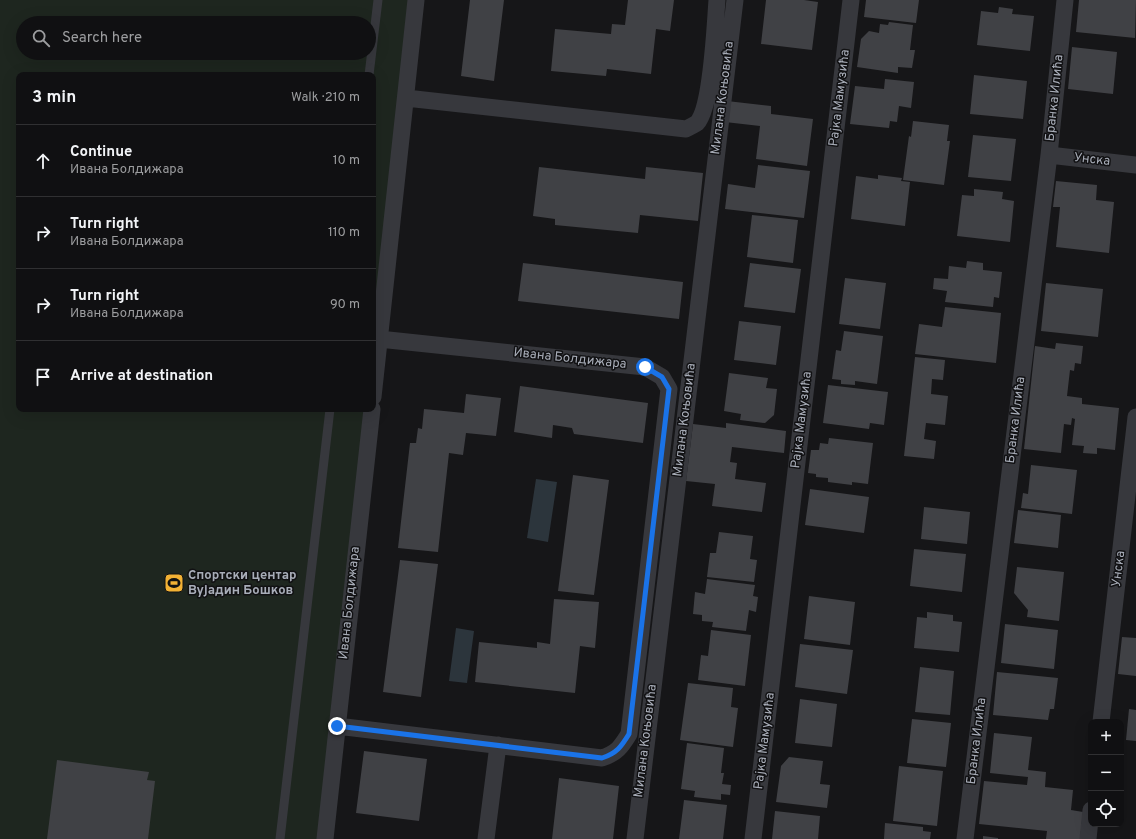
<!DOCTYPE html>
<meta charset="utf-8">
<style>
:root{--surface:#101012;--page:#19191b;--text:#f1f3f6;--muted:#9c9d9f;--line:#303032}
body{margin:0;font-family:Overpass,sans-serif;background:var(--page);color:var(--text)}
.controls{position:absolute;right:12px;bottom:12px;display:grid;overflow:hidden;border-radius:8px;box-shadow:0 4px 16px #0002}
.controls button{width:36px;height:36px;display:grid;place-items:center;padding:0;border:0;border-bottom:1px solid var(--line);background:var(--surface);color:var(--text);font:20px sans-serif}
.stop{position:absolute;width:12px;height:12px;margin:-9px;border:3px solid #1a73e8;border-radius:50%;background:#fff}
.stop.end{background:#1a73e8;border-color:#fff;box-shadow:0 1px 4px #0008}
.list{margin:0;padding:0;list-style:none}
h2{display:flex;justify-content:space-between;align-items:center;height:52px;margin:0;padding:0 16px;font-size:17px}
h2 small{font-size:13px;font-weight:400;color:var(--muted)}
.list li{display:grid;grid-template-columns:26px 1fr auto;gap:12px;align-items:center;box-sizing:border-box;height:72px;padding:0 16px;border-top:1px solid var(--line)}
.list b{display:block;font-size:15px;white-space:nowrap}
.list p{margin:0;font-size:13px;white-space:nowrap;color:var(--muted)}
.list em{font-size:13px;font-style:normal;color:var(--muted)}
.icon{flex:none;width:22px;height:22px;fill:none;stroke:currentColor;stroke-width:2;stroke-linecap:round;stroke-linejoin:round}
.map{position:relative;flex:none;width:1136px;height:839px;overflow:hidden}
.search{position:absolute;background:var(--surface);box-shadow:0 4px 16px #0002;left:16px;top:16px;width:360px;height:44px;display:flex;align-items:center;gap:10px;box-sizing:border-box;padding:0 14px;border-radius:22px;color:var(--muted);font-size:15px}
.panel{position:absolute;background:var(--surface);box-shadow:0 4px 16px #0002;left:16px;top:72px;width:360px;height:340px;border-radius:8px}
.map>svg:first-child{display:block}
</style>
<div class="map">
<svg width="1136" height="839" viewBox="0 0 1136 839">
<rect width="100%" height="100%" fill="#161618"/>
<path fill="#1e261f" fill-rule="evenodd" d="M0 0H414L373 359V75H19V409H367L318 839H0ZM23 23H369V53H23Z"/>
<path fill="#2c353c" d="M536 479 557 482 548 542 527 538Z
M456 628 474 631 467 683 449 681Z"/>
<path fill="#404145" d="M470 0H504L494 81 461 76Z
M628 0H674L670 31 656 29 651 74 607 69 606 76 551 71 555 29 611 34 612 24 625 25Z
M766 0H804L818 2 812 50 761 44Z
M866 0H919L916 23 864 17Z
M1079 0H1136L1135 38 1076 32Z
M999 7 1013 9 1012 14 1034 16 1030 51 977 45 981 11 998 13Z
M889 22 913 25 910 50H915L912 68 898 67V73L857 67 861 39 869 31 879 33 880 24 888 25Z
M1072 47 1117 52 1113 94 1068 89Z
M974 75 1027 81 1023 119 970 114Z
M885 79 914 82 911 108 899 106 897 122 890 121 889 128 850 124 855 86 884 89Z
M727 101 771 106V114L813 119 807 166 756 159 760 126 725 122Z
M913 121 949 125 947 141H950L944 185 903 180 909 136 911 137Z
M973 135 1016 139 1011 181 968 177Z
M758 165 810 171 804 218 725 209 728 184 755 188Z
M539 167 645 179 646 167 703 173 698 221 640 215 638 233 555 225V219L533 216Z
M878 175 902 178 901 181 910 182 905 226 851 219 856 176 878 179Z
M1056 181 1097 185 1096 200 1114 202 1109 253 1056 247 1060 207H1053Z
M974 189 1003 192 1002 199 1014 201 1010 242 957 236 962 195 974 196Z
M752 215 798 220 793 263 747 257Z
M967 261 983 263V270L1002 272 999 298 994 297 993 307 945 302 947 291 933 289 934 278 948 279 949 266 966 268Z
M523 263 683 282 679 319 518 301Z
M750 263 801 269 795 313 744 307Z
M845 278 886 283 880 329 839 324Z
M1046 283 1103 289 1098 337 1041 331Z
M945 307 1001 313 996 363 915 354 919 324 942 327Z
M739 321 781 326 776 365 734 360Z
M844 331 883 336 877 384 855 381V385L841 384V380L832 379 836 350 841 351Z
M1056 343 1083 346 1081 364 1075 363 1074 371 1070 370 1067 396 1082 398V404L1119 408 1115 450 1097 448V454L1083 453 1084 446 1072 445 1075 419 1072 418 1071 425 1064 424 1061 453 1024 449 1035 346 1055 349Z
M915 357 945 360 943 380 932 379 931 394 948 396 945 425 926 423 924 439 936 441 934 459 904 456Z
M729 373 768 378 766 388 777 389 774 415 765 423 740 420 741 414 724 411Z
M828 385 888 392 884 425 870 423 869 429 823 423Z
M520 386 648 403 643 443 574 434 572 428 553 425 552 438 514 432Z
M466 394 501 398 496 436 466 433 463 455 449 453 438 552 398 548 410 443H416L418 428 422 429 424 409 464 413Z
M726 423 786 431 784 453 732 447 730 462 737 463 735 479 766 483 762 512 712 506 715 484 686 481 693 424 726 428Z
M829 438 873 443 868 484 852 482V485L828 482V478L816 477V474L808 473 811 450H819L820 443 828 444Z
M1031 465 1077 470 1072 514 1021 508 1023 493 1028 494Z
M573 475 609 480 594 595 558 591Z
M810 489 869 497 864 533 805 525Z
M924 507 970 512 967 544 921 539Z
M1018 510 1061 515 1058 548 1014 543Z
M719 532 753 536 750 559 757 560 754 582 707 577 710 553H716Z
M914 549 966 554 962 592 910 586Z
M400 560 438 564 421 697 383 692Z
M1017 567 1064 572 1059 621 1027 617 1028 610 1014 593Z
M707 579 755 585 753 596 758 597 756 612 749 610 746 631 712 627 713 622 702 621V615L693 614 695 592 705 594Z
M809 596 855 602 850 645 804 639Z
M554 599 599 602 595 648 580 646 575 693 475 682 479 642 537 648V642L550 644Z
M927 612 953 615V621L962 622 959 652 914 648 917 617 927 618Z
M1005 624 1058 630 1054 669 1001 663Z
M711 630 751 635 745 686 698 680 701 655 708 656Z
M1122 637 1136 638V676L1118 674Z
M800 644 853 650 847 694 795 687Z
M920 667 954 671 950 715 915 712Z
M997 672 1058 678 1054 709H1050L1048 720 993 715Z
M688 683 733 688 731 707 738 708 733 747 680 740Z
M800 699 837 704 832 747 795 743Z
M1129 709 1136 710V741L1126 740Z
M912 719 951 723 946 767 907 763Z
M994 733 1032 737 1028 770 1046 772 1045 787 1073 790 1071 810 1083 812 1080 839H1046L1047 831 979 824 984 781 1027 785 1028 777 990 773Z
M687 743 724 748 721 773H724L722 784 731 785 730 795 721 794V800L694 797 695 791 681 789Z
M364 751 427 759 419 821 356 813Z
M789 757 823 761 820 784 830 785 827 808 776 802 781 766Z
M57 760 149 772 147 780 155 781 148 839H47Z
M899 766 943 771 937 826 893 821Z
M559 778 619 786 613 839H552Z
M684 800 727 805 723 839H679Z
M775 811 820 816 818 839H772Z
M885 823 923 827V831L931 832 930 839H884Z
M983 836 998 838V839H983Z"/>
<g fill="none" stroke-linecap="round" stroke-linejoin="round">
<path stroke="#37383d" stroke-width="9" d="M369 75 378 0
M280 839 330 409"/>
<path stroke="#37383d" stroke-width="17" d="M406 98 686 129C690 127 694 125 697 123 712 107 715 24 717 0
M1049 155 1136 165
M373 397 416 0
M1101 722 1136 417
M337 726 602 758C617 753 621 747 629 734L669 389 662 377 645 367 379 339
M325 839 372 409
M486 839 498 745
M635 839 735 0
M753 839 851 0
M965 839 1049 155 1065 0
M1088 839 1091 810"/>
</g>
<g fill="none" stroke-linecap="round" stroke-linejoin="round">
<path stroke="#1a73e8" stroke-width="5" d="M337 726 602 758C617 753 621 747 629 734L669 389 662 377 645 367"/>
</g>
<defs>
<symbol id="stadium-square" viewBox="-11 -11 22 22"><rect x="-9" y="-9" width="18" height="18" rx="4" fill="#f2b134" stroke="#111113"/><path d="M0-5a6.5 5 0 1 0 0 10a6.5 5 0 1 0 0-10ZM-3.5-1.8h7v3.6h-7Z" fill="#111"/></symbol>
</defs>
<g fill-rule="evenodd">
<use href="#stadium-square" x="163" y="572" width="22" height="22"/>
</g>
<g text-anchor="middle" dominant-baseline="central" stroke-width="3" stroke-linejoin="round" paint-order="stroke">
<g font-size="13" fill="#a8adb8" stroke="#111113">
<text transform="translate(723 98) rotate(-83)">Милана Коњовића</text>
<text transform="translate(840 98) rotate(-83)">Рајка Мамузића</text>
<text transform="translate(1055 98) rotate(-84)">Бранка Илића</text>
<text transform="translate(1092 160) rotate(6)">Унска</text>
<text transform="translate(570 359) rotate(6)">Ивана Болдижара</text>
<text transform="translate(685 420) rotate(-83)">Милана Коњовића</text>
<text transform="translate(802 420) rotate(-83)">Рајка Мамузића</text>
<text transform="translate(1016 420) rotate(-83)">Бранка Илића</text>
<text transform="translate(1119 569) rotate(-83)">Унска</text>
<text transform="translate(350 603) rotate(-84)">Ивана Болдижара</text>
<text transform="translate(646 741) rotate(-83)">Милана Коњовића</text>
<text transform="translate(765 741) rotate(-83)">Рајка Мамузића</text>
<text transform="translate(977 741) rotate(-83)">Бранка Илића</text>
</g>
<g font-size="13" font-weight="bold" fill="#a8adb8" stroke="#111113" text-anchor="start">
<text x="188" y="576">Спортски центар<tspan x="188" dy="15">Вујадин Бошков</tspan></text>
</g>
</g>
</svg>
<div class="controls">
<button>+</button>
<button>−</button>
<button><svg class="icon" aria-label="locate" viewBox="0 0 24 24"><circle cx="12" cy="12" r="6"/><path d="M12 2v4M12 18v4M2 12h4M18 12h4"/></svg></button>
</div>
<div class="stop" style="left:645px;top:367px"></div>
<div class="stop end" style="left:337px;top:726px"></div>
<div class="search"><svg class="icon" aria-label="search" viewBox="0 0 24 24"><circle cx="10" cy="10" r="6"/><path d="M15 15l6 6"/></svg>Search here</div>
<section class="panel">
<h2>3 min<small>Walk · 210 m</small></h2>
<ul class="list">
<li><svg class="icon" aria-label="ahead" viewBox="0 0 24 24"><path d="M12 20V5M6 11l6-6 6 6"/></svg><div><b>Continue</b><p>Ивана Болдижара</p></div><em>10 m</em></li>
<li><svg class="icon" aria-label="right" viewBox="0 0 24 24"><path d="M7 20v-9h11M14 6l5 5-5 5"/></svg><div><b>Turn right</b><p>Ивана Болдижара</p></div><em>110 m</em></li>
<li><svg class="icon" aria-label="right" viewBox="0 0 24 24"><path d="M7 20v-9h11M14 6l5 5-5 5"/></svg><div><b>Turn right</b><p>Ивана Болдижара</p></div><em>90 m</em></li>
<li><svg class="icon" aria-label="arrive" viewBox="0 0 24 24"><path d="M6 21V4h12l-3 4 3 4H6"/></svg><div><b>Arrive at destination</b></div></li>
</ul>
</section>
</div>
